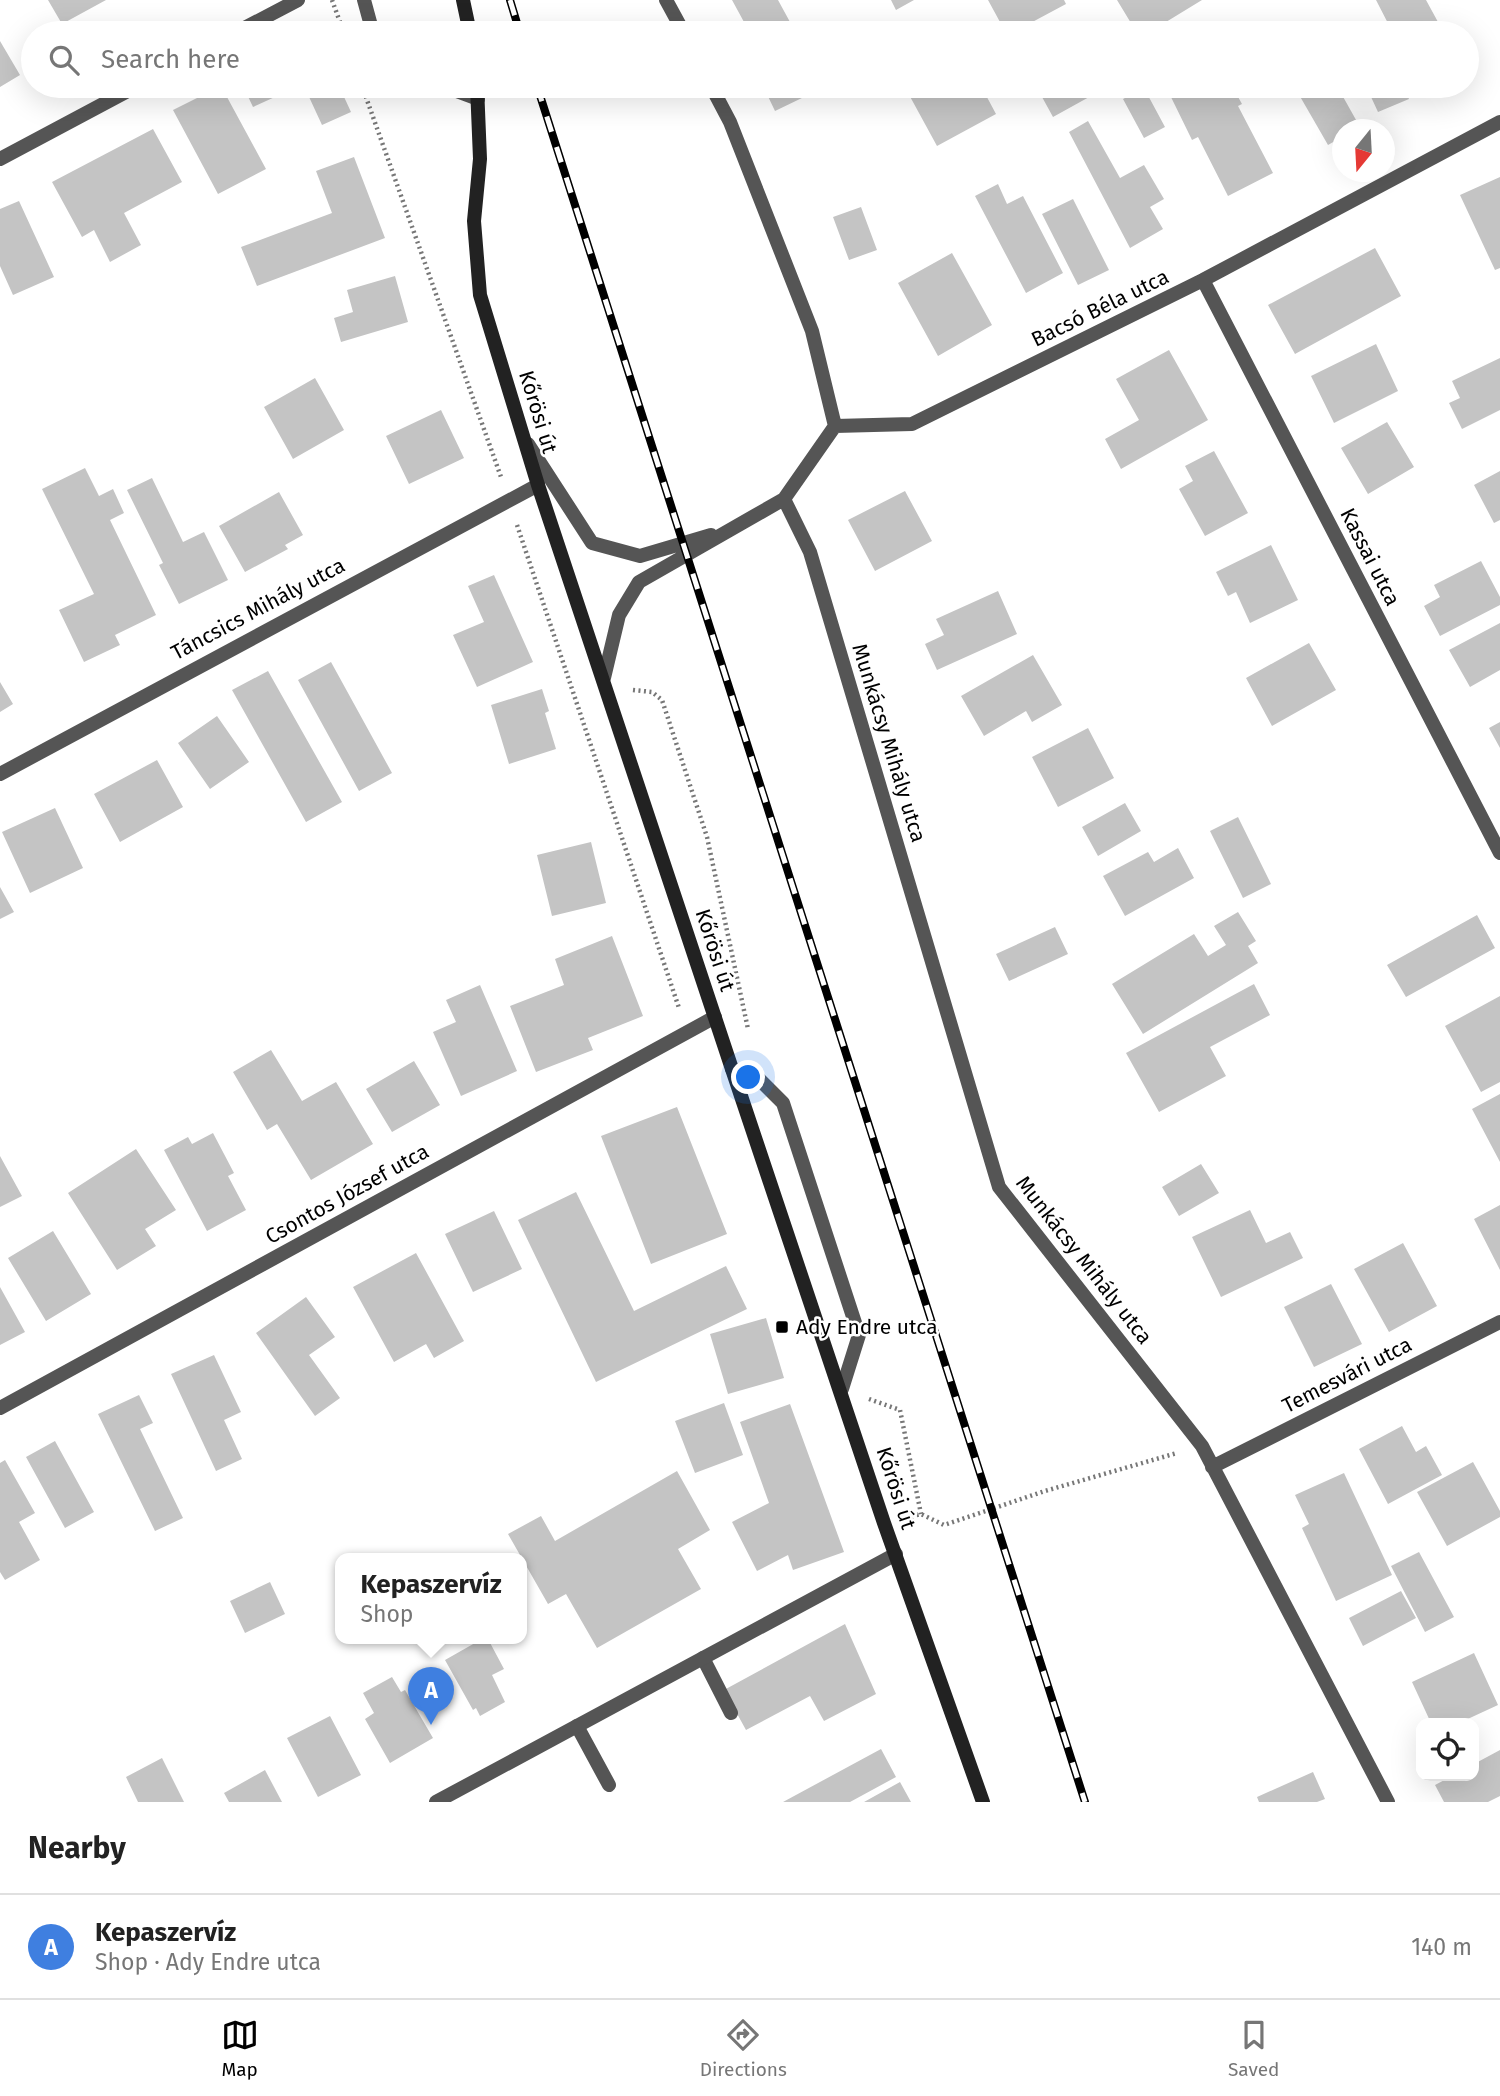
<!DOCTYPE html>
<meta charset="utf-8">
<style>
:root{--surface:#fff;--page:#f6f6f6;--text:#222;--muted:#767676;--line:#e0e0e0;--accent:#000}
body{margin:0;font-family:"Fira Sans",sans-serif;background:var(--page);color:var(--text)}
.controls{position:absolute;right:21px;bottom:21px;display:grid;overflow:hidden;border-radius:14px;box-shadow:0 7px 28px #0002}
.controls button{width:63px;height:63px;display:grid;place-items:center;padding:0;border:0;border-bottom:2px solid var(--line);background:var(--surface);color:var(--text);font:35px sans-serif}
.compass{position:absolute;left:1332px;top:119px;width:63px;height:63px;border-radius:50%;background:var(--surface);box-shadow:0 7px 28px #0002;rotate:198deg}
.you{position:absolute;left:749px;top:1078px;width:24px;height:24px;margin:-18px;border:5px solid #fff;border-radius:50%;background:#1a73e8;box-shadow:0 0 0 10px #1a73e833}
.badge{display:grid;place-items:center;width:46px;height:46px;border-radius:50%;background:var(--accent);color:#fff;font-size:23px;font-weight:700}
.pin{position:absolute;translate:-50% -58px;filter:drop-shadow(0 2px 4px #0008)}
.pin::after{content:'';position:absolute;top:37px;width:24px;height:21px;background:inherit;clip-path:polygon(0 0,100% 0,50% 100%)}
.popup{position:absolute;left:335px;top:1553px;width:192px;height:91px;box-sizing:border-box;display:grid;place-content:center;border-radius:14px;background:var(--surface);filter:drop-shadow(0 2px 5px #0005);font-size:23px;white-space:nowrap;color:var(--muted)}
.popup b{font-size:26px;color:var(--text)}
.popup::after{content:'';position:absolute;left:50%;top:100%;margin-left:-14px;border:14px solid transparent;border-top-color:var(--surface)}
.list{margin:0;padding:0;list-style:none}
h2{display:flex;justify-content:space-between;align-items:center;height:91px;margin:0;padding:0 28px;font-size:30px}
h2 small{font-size:23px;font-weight:400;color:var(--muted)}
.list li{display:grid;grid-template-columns:46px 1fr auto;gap:21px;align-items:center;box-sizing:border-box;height:105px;padding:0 28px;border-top:2px solid var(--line)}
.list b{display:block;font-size:26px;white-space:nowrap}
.list p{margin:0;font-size:23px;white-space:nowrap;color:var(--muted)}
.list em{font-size:23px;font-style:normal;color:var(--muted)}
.icon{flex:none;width:38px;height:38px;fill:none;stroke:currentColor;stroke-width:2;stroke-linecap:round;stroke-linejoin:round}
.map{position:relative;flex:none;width:1500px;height:1802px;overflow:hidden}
.search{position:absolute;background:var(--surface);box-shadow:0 7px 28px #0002;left:21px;right:21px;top:21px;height:77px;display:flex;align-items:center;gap:18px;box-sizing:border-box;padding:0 24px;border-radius:38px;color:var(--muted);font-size:26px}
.sheet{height:196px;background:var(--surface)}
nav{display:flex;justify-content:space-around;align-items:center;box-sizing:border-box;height:98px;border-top:2px solid var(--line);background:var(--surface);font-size:19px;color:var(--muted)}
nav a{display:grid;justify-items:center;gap:4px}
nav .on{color:var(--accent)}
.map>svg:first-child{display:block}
</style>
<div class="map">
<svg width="1500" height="1802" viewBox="0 0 1500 1802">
<rect width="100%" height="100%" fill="#fff"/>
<path fill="#c4c4c4" d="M48 0H106L62 24Z
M732 0H778L796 33H750Z
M891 0H914L896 10Z
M988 0H1064L1066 4 1012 33H1006Z
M1117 0H1202L1148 33H1137Z
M1376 0H1426L1444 33H1393Z
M1302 23 1308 33H1283Z
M0 41 20 75 0 87Z
M221 86 266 169 218 194 173 110Z
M243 86H299L253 107Z
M304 86H339L351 112 322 125Z
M763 86H799L804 97 775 111Z
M915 86H981L996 114 937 146 907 91Z
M1036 86H1109L1053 117Z
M1188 86H1232L1242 104 1238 106 1273 173 1228 196 1198 137 1192 140 1170 95Z
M1294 86H1337L1360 127 1342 130V137L1328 145Z
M1366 86H1403L1409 99 1378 112Z
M1422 86H1445L1427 96Z
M1144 88 1165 127 1144 138 1123 99Z
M1088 121 1120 178 1144 165 1164 199 1150 207 1163 229 1130 248 1069 132Z
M153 129 182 182 124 213 141 245 110 262 94 230 82 237 52 182Z
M354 157 385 238 257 286 241 247 332 213 316 171Z
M1500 177V268L1495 270 1460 195Z
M998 184 1007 204 1023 196 1063 273 1026 293 975 196Z
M1073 199 1109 270 1078 285 1042 214Z
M19 201 54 277 13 295 0 266V209Z
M861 207 877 250 849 260 833 217Z
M1375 248 1401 296 1295 354 1268 305Z
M952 253 992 325 938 356 898 283Z
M395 276 408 322 341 342 334 318 353 312 347 290Z
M1376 344 1398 391 1334 423 1311 376Z
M1169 350 1208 420 1121 469 1105 439 1139 420 1116 379Z
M1500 358V410L1462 429 1449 403 1460 398 1452 381Z
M315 378 344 430 293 459 264 407Z
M441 410 464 458 409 484 386 436Z
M1387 422 1414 467 1368 494 1341 448Z
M1214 451 1248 513 1205 536 1179 489 1193 481 1185 466Z
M85 468 99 496 113 489 124 513 110 520 156 615 115 635 120 645 84 662 59 610 94 594 42 489Z
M1500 471V520L1494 523 1474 485Z
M152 478 183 542 204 532 228 580 179 604 159 565 163 563 127 490Z
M905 491 932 541 875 571 848 520Z
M279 492 303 535 285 545 288 549 245 572 219 526Z
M1271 545 1298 600 1250 623 1236 592 1228 596 1216 572Z
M1481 561 1500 597V605L1440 636 1424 606 1440 597 1434 585Z
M494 575 533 662 477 687 453 635 484 622 468 586Z
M998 591 1017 634 937 670 925 644 944 635 936 619Z
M1500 623V670L1470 687 1449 650Z
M1309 643 1336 690 1272 726 1246 678Z
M1033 655 1062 705 1032 722 1026 711 984 736 961 696Z
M331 662 392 773 359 791 298 680Z
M268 671 342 802 306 822 232 690Z
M0 682 13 704 0 712Z
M542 689 549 711 545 713 556 749 509 764 491 705Z
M217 716 249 762 210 789 178 743Z
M1500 722V748L1489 728Z
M1088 728 1114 778 1058 807 1032 757Z
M157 760 183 807 120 842 94 794Z
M1125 803 1141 831 1098 856 1082 827Z
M55 808 83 868 30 893 2 832Z
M1238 817 1271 884 1243 898 1210 831Z
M591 842 606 903 552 916 537 855Z
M1178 848 1194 878 1125 916 1103 876 1148 852 1154 862Z
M0 887 14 912 0 919Z
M1238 912 1256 941 1248 946 1258 963 1143 1034 1112 984 1194 934 1208 956 1226 945 1214 926Z
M1477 915 1495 948 1406 997 1387 965Z
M1055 927 1068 954 1009 981 996 954Z
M612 936 643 1016 588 1038 593 1050 536 1072 510 1006 564 985 555 959Z
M1254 984 1270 1015 1210 1047 1226 1076 1159 1112 1126 1053Z
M480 985 517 1071 461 1096 433 1032 456 1022 446 1000Z
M1500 996V1082L1481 1092 1445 1026Z
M271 1050 302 1101 336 1082 373 1144 311 1180 277 1124 267 1130 233 1072Z
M414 1061 440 1105 392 1132 366 1089Z
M1500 1094V1162L1472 1109Z
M677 1107 727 1234 651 1264 601 1136Z
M213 1133 234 1173 228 1176 246 1210 207 1231 164 1150 188 1137 192 1144Z
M136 1149 176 1210 145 1229 156 1246 117 1270 68 1193Z
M0 1156 22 1196 0 1207Z
M1201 1164 1219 1193 1179 1216 1162 1187Z
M576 1192 634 1311 726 1266 747 1309 596 1382 518 1220Z
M1500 1205V1270L1474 1219Z
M1250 1210 1266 1243 1290 1232 1303 1258 1221 1297 1192 1237Z
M494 1211 522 1269 473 1292 445 1234Z
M53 1231 91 1294 46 1321 8 1258Z
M1403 1243 1437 1306 1389 1332 1354 1269Z
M416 1253 464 1341 434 1358 426 1344 394 1362 353 1287Z
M1331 1284 1362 1344 1314 1367 1284 1307Z
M0 1287 25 1332 0 1345Z
M306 1297 335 1337 309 1355 340 1398 315 1416 256 1333Z
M766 1318 784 1378 728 1394 710 1334Z
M214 1355 241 1412 224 1420 242 1459 216 1471 171 1374Z
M139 1395 153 1423 140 1429 183 1518 155 1531 98 1414Z
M724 1403 743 1455 695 1473 675 1421Z
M790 1404 844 1552 793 1570 788 1555 757 1571 732 1522 769 1503 740 1422Z
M1402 1426 1416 1452 1426 1446 1442 1475 1388 1504 1359 1449Z
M55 1441 94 1512 65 1528 26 1457Z
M5 1460 35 1513 19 1522 40 1560 5 1580 0 1572V1463Z
M1473 1462 1500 1511V1517L1447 1546 1417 1492Z
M677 1471 710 1530 678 1549 701 1589 597 1648 566 1594 548 1604 508 1534 541 1516 555 1541Z
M1344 1473 1392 1575 1336 1601 1302 1528 1309 1524 1295 1495Z
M1419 1552 1454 1617 1425 1632 1391 1566Z
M270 1582 285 1614 245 1633 230 1601Z
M1401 1591 1416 1618 1363 1646 1349 1618Z
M845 1624 876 1694 824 1721 810 1696 746 1730 724 1690Z
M482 1639H488L504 1669 492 1675 505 1702 480 1716 476 1708 473 1710 445 1660Z
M1474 1653 1498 1705 1459 1723H1431L1412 1682Z
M392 1677 401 1692 405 1690 433 1738 390 1763 365 1719 374 1713 363 1693Z
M330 1716 361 1775 318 1797 287 1738Z
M881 1749 896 1777 850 1802H783Z
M1500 1750V1796L1488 1802H1444L1435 1785 1452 1776H1474V1764Z
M162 1758 184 1802H138L126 1777Z
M265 1770 282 1802H229L224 1793Z
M1313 1772 1325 1799 1317 1802H1259L1257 1797Z
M900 1782 911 1802H864Z"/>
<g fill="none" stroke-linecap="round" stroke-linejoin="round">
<path stroke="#777" stroke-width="4.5" stroke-dasharray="2 3.5" stroke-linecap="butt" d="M332 0 344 33
M362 86 501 477
M517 525 679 1008
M633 690 652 692 662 700 707 837 748 1029
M869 1399 900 1410 921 1514
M906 1518 921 1514 944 1525 1045 1491 1177 1453"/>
<path stroke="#555" stroke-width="14" d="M732 1069 758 1078 783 1103 859 1335 842 1389
M703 1658 731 1713
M577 1726 609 1785"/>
<path stroke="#555" stroke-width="14" d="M364 0 373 33
M666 0 684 33
M235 33 298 0
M443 86 478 99
M711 86 730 122 812 331 835 426
M0 159 137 86
M1203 280 1500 853
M528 444 592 543 640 556 711 535
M784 499 810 552 999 1187 1202 1446 1388 1802
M604 678 619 615 639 582 784 499 835 426 912 424 1203 280 1500 122
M0 774 538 485
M0 1408 715 1017
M1212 1467 1500 1322"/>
<path stroke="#555" stroke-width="14" d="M436 1802 896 1554"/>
<path stroke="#222" stroke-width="14" d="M463 0 470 33
M477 86 480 159 474 221 480 295 538 485 732 1069 884 1523 983 1802"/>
<defs>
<path id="rail" d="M510 0 520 33
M537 86 1085 1802"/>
</defs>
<use href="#rail" stroke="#000" stroke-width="8"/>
<use href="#rail" stroke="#fff" stroke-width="5" stroke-dasharray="16" stroke-linecap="butt"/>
</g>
<rect fill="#000" stroke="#fff" stroke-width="2.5" x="775" y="1320" width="14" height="14" rx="3.5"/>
<g text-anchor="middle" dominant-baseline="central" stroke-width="5" stroke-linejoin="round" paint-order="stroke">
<g font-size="21" fill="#000" stroke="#fff">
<text transform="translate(1100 308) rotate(-26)">Bacsó Béla utca</text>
<text transform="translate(538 412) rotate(73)">Kőrösi út</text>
<text transform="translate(1370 557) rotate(63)">Kassai utca</text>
<text transform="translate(258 609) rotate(-28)">Táncsics Mihály utca</text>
<text transform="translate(889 743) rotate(73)">Munkácsy Mihály utca</text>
<text transform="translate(715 950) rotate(72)">Kőrösi út</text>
<text transform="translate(347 1194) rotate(-29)">Csontos József utca</text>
<text transform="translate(1084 1260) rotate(52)">Munkácsy Mihály utca</text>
<text transform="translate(1347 1375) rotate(-27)">Temesvári utca</text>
<text transform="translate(896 1488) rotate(72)">Kőrösi út</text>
</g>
<g font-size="21" fill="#000" stroke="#fff" text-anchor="start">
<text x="796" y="1327">Ady Endre utca</text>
</g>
</g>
</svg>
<div class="controls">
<button><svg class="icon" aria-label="locate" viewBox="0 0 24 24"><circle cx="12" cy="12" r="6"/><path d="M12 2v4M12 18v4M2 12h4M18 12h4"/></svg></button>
</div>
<svg class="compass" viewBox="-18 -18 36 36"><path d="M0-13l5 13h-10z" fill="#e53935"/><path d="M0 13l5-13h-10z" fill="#767676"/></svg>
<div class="you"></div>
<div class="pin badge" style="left:431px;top:1725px;background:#3f7fe0">A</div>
<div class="popup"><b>Kepaszervíz</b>Shop</div>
<div class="search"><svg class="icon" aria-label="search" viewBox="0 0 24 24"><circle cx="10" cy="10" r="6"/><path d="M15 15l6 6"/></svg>Search here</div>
</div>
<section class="sheet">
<h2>Nearby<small></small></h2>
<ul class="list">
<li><span class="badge" style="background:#3f7fe0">A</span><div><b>Kepaszervíz</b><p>Shop · Ady Endre utca</p></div><em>140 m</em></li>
</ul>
</section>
<nav>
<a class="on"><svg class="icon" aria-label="map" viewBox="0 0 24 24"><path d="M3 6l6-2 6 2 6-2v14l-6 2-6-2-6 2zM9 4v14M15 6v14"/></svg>Map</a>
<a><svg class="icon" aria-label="directions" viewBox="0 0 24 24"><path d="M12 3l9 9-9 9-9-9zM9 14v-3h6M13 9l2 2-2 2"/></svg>Directions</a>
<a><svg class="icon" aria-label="saved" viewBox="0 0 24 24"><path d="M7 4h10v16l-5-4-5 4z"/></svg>Saved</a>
</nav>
